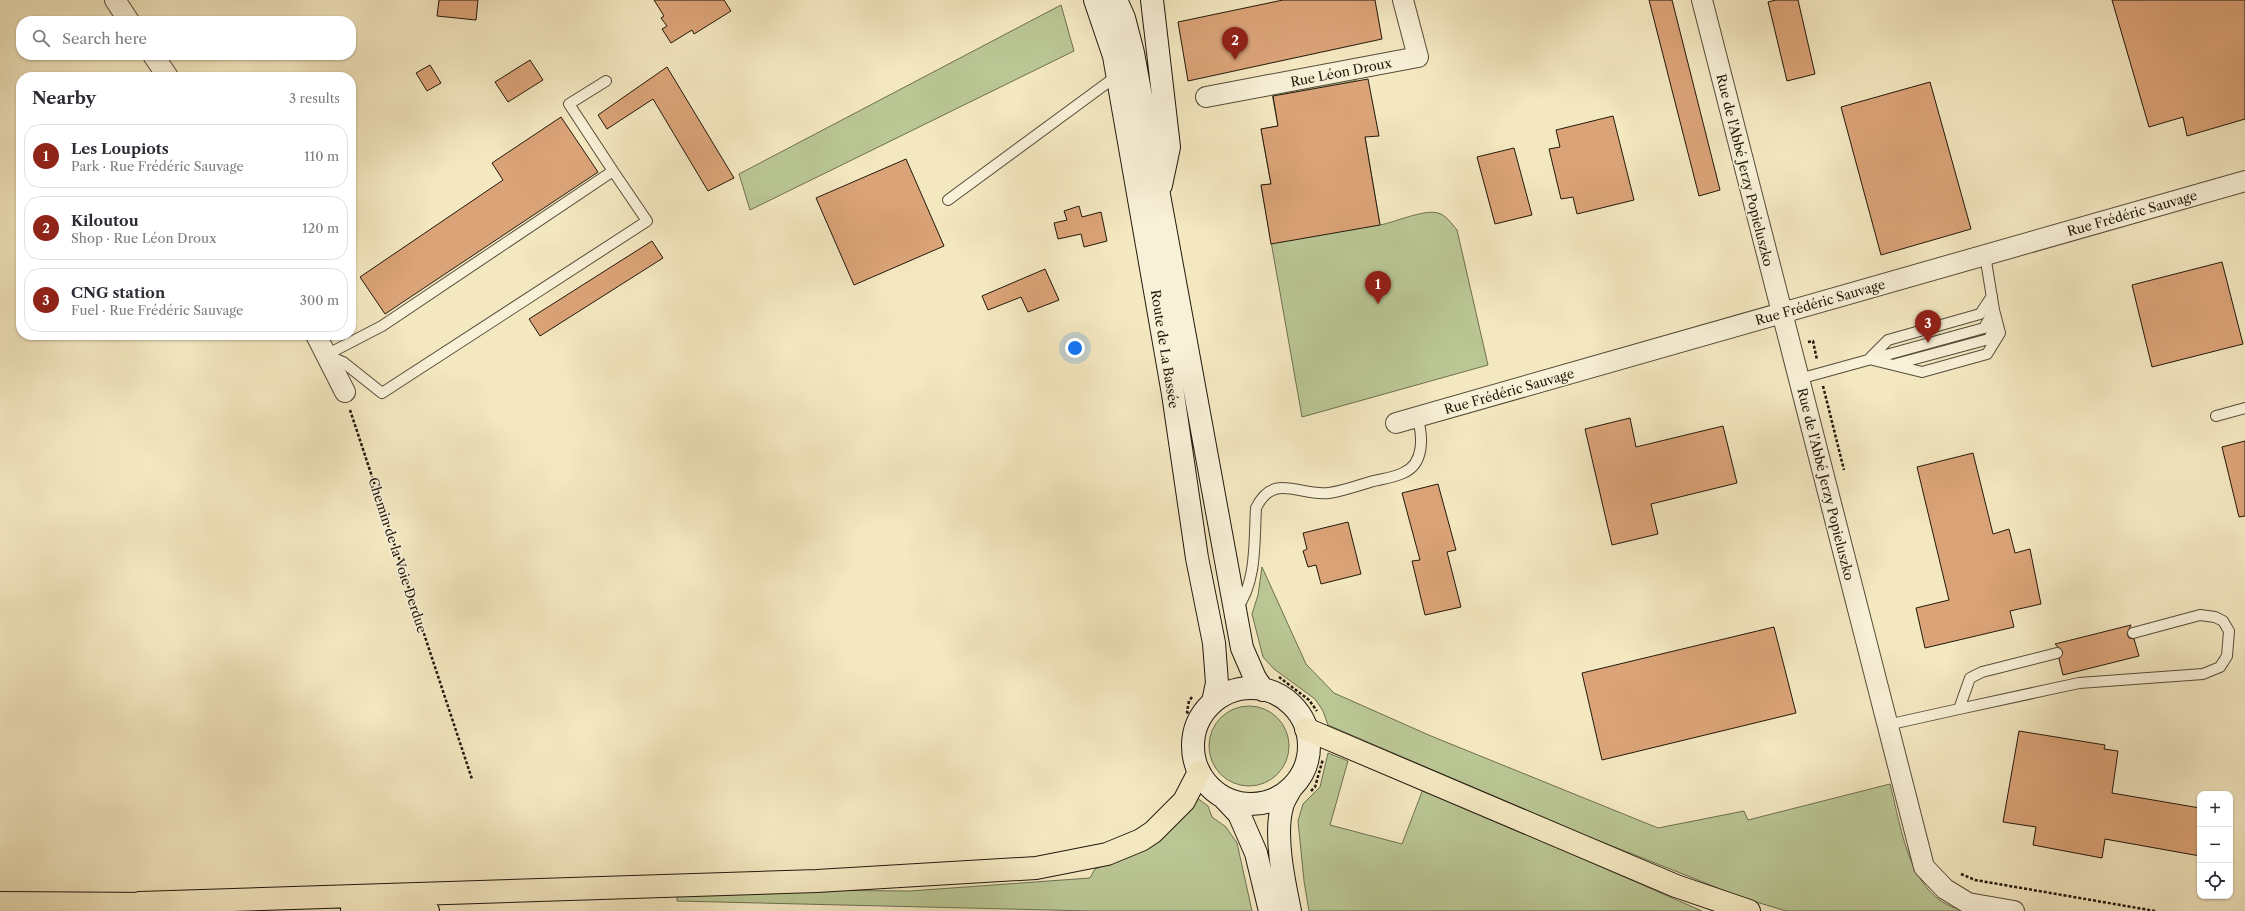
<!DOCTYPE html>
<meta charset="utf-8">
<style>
:root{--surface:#fff;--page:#f7f7f7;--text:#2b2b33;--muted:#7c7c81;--line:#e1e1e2;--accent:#8f2418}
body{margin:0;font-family:"Libre Caslon Text",serif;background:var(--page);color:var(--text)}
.controls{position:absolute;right:12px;bottom:12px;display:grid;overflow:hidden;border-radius:8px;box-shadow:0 1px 3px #0004}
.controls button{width:36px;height:36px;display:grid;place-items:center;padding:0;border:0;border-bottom:1px solid var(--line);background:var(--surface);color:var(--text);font:20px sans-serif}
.you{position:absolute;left:1075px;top:348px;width:14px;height:14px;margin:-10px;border:3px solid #fff;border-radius:50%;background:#1a73e8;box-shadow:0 0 0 6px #1a73e833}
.badge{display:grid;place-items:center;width:26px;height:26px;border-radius:50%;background:var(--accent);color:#fff;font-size:13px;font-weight:700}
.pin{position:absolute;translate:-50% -33px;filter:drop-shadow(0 1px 2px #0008)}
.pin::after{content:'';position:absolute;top:21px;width:14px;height:12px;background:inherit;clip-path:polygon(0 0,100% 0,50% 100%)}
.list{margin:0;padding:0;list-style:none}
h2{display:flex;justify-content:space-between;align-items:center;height:52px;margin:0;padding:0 16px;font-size:17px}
h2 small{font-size:13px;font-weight:400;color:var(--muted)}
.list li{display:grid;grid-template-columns:26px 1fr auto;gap:12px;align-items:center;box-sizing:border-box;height:64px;margin:0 8px 8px;padding:0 8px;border:1px solid var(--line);border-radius:16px}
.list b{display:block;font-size:15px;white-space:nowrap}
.list p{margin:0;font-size:13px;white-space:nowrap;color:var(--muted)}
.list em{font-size:13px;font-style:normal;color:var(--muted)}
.icon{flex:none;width:22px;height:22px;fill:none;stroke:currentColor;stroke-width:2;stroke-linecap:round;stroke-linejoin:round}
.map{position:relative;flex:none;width:2245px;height:911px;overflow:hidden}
.search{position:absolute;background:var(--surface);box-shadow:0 1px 3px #0004;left:16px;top:16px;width:340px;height:44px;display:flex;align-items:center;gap:10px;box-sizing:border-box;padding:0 14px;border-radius:16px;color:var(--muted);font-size:15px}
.panel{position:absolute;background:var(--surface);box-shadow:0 1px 3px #0004;left:16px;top:72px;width:340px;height:268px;border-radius:16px}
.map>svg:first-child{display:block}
</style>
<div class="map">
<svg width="2245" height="911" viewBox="0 0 2245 911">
<rect width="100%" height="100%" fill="#f4e8c1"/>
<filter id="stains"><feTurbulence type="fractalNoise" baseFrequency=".005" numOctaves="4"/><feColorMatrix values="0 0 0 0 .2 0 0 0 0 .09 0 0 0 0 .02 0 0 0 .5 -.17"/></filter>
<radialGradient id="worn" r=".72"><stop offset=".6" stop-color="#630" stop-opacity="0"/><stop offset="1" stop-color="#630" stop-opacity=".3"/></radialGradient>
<path fill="#bac694" stroke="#6e6f50" d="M1061 5 1074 51 750 210 739 174Z
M1355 78 1380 225C1396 222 1424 209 1438 213 1446 215 1452 224 1457 230L1488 365 1302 417 1261 185 1271 184 1261 129 1278 126 1272 94Z
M1262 567 1306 664 1334 693 1431 736 1658 828 1744 811 1748 820 1890 784C1902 829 1909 901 1966 911H1786L1743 898 1587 836 1328 725 1323 711 1315 699 1274 669 1263 657 1252 614 1258 595Z
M1209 746a40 40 0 1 1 80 0a40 40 0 1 1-80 0Z
M1328 753 1348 761 1330 825 1402 844 1423 789 1702 911H1309L1304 881 1298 821 1303 804 1320 787Z
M1197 798 1208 806 1212 817 1226 827 1237 843 1252 911H1090L677 901V894L765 890 910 891 1090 878 1095 869 1126 857Z"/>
<path fill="#dba378" stroke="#22180b" d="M439 0H478L476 20 437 16Z
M654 0H724L731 11 694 34 692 30 671 43 662 29 667 26 661 18 664 16Z
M1283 0H1375L1382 39 1188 81 1178 22Z
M1649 0H1672L1720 190 1699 196Z
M1776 0H1798L1815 74 1787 81 1768 2Z
M2112 0H2245V119L2187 136 2183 117 2149 127Z
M530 60 543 80 508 102 495 82Z
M430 65 441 83 427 91 416 73Z
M667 67 734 178 708 191 653 99 607 129 598 115Z
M1368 79 1379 136 1365 137 1380 225 1271 244 1261 185 1271 184 1261 129 1278 126 1273 96Z
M1930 82 1971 229 1881 255 1841 107Z
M1613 116 1634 200 1577 214 1573 197 1561 199 1549 149 1560 147 1556 130Z
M561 117 598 172 385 314 360 277 503 180 492 163Z
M1514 148 1532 215 1495 224 1477 157Z
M906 159 944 246 854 285 816 198Z
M1079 206 1082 217 1101 212 1107 241 1084 247 1081 234 1058 239 1054 223 1067 220 1064 211Z
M652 241 663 258 540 336 529 319Z
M2222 262 2243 344 2152 367 2132 285Z
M1045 269 1059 300 1028 312 1021 297 988 310 982 296Z
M1630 418 1636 447 1723 426 1737 483 1651 504 1658 534 1612 545 1585 429Z
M2245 441V516L2239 517 2222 447Z
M1973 453 1993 534 2009 529 2015 553 2030 549 2041 604 2010 611 2014 627 1925 648 1916 608 1949 600 1917 467Z
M1438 484 1456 550 1447 552 1461 607 1425 615 1412 561 1420 560 1402 493Z
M1348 522 1361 574 1321 584 1316 565 1308 567 1303 551 1307 549 1303 533Z
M2131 625 2127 634 2129 638 2134 639 2139 656 2063 675 2059 659 2063 652 2055 644Z
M1774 627 1796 713 1602 760 1582 673Z
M2019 731 2105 745 2104 749 2118 751 2112 793 2200 808V856L2105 839 2102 858 2033 845 2036 827 2003 822Z"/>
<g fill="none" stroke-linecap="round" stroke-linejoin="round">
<defs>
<path id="lane" d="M948 200 1118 75
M326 355 382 326 613 171 569 104 606 81
M329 356 343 362 382 393 647 221 613 171
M1870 358 1888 340 1980 314 1992 296
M1873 360 1922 372 1987 354 2000 333 1994 310
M1896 364 1989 339 1994 328
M1799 379 1984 328 1994 310 1985 255
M2216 416 2245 408
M1237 608C1257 582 1254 541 1256 508 1274 471 1300 497 1329 493 1343 491 1357 486 1370 482 1381 479 1393 478 1403 473 1425 464 1423 435 1417 417
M2057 653 1982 672 1970 678 1959 709 2079 683 2203 674 2220 667 2227 656 2229 631 2223 621 2215 617 2200 615 2133 633
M1887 725 1959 709"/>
<path id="street" d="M115 0 129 21
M1702 0 1924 867 1945 889 1968 903 2014 911
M153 55 168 77
M1206 97 1418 57 1403 0
M316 335 345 392
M1396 423 2245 181"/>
<path id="secondary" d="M1095 0 1114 56 1173 394 1197 558 1214 643 1217 683 1213 702
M1116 0 1124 18 1133 53 1242 648 1255 678 1263 690
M1152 0 1169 147 1161 185
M1193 746a58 58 0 1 1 116 0a58 58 0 1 1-116 0Z
M1223 797 1239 814 1256 853 1270 911
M1290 911C1284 882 1274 835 1282 807 1283 801 1288 794 1291 788"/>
<path id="highway" d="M1306 729 1676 886 1749 911
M0 903 153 904
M140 903 817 881 1036 868 1107 854 1141 840 1153 832 1184 801 1199 772
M352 909 428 911"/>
</defs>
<use href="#lane" stroke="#564c38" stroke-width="12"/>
<use href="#street" stroke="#564c38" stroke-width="22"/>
<use href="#secondary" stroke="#22180b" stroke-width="24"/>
<use href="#highway" stroke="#22180b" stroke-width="24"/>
<path stroke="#22180b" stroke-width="2.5" stroke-dasharray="3 2" stroke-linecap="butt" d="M1808 342 1813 341 1817 360
M1823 386 1844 470
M350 410 472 779
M1279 677 1309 700 1317 711
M1192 697 1189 701 1187 712 1198 723
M1311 791 1315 787 1323 759
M1961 874 1975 880 2155 911"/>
<use href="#lane" stroke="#f8f0d7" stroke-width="10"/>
<use href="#street" stroke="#f8f0d7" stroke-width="20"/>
<use href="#secondary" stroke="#f8f0d7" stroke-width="22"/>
<use href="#highway" stroke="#f4e8c1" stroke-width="22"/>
</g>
<g text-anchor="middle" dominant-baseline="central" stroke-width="3.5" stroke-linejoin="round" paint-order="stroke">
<g font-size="13" fill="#22180b" stroke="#f8f0d7">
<text transform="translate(1341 72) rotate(-11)">Rue Léon Droux</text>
<text transform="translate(1745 170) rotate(76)">Rue de l'Abbé Jerzy Popieluszko</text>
<text transform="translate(2132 213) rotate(-16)">Rue Frédéric Sauvage</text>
<text transform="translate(1820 302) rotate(-16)">Rue Frédéric Sauvage</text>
<text transform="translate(1165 349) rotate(81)">Route de La Bassée</text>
<text transform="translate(1509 391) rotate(-16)">Rue Frédéric Sauvage</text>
<text transform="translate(1826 484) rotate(76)">Rue de l'Abbé Jerzy Popieluszko</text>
<text transform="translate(398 555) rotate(72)">Chemin de la Voie Derdue</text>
</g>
</g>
<rect width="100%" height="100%" filter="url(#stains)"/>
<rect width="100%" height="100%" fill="url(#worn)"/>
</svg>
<div class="controls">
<button>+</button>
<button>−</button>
<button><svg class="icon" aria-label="locate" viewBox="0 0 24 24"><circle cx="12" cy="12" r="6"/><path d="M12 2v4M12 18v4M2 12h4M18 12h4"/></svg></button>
</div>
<div class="you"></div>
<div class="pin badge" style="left:1378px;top:304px">1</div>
<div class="pin badge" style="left:1235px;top:60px">2</div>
<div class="pin badge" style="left:1928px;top:343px">3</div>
<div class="search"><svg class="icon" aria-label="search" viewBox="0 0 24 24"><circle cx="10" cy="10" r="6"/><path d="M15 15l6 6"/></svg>Search here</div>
<section class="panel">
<h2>Nearby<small>3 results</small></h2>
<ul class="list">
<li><span class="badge">1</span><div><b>Les Loupiots</b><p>Park · Rue Frédéric Sauvage</p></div><em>110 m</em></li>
<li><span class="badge">2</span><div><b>Kiloutou</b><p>Shop · Rue Léon Droux</p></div><em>120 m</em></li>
<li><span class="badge">3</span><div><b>CNG station</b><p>Fuel · Rue Frédéric Sauvage</p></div><em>300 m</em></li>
</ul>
</section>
</div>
